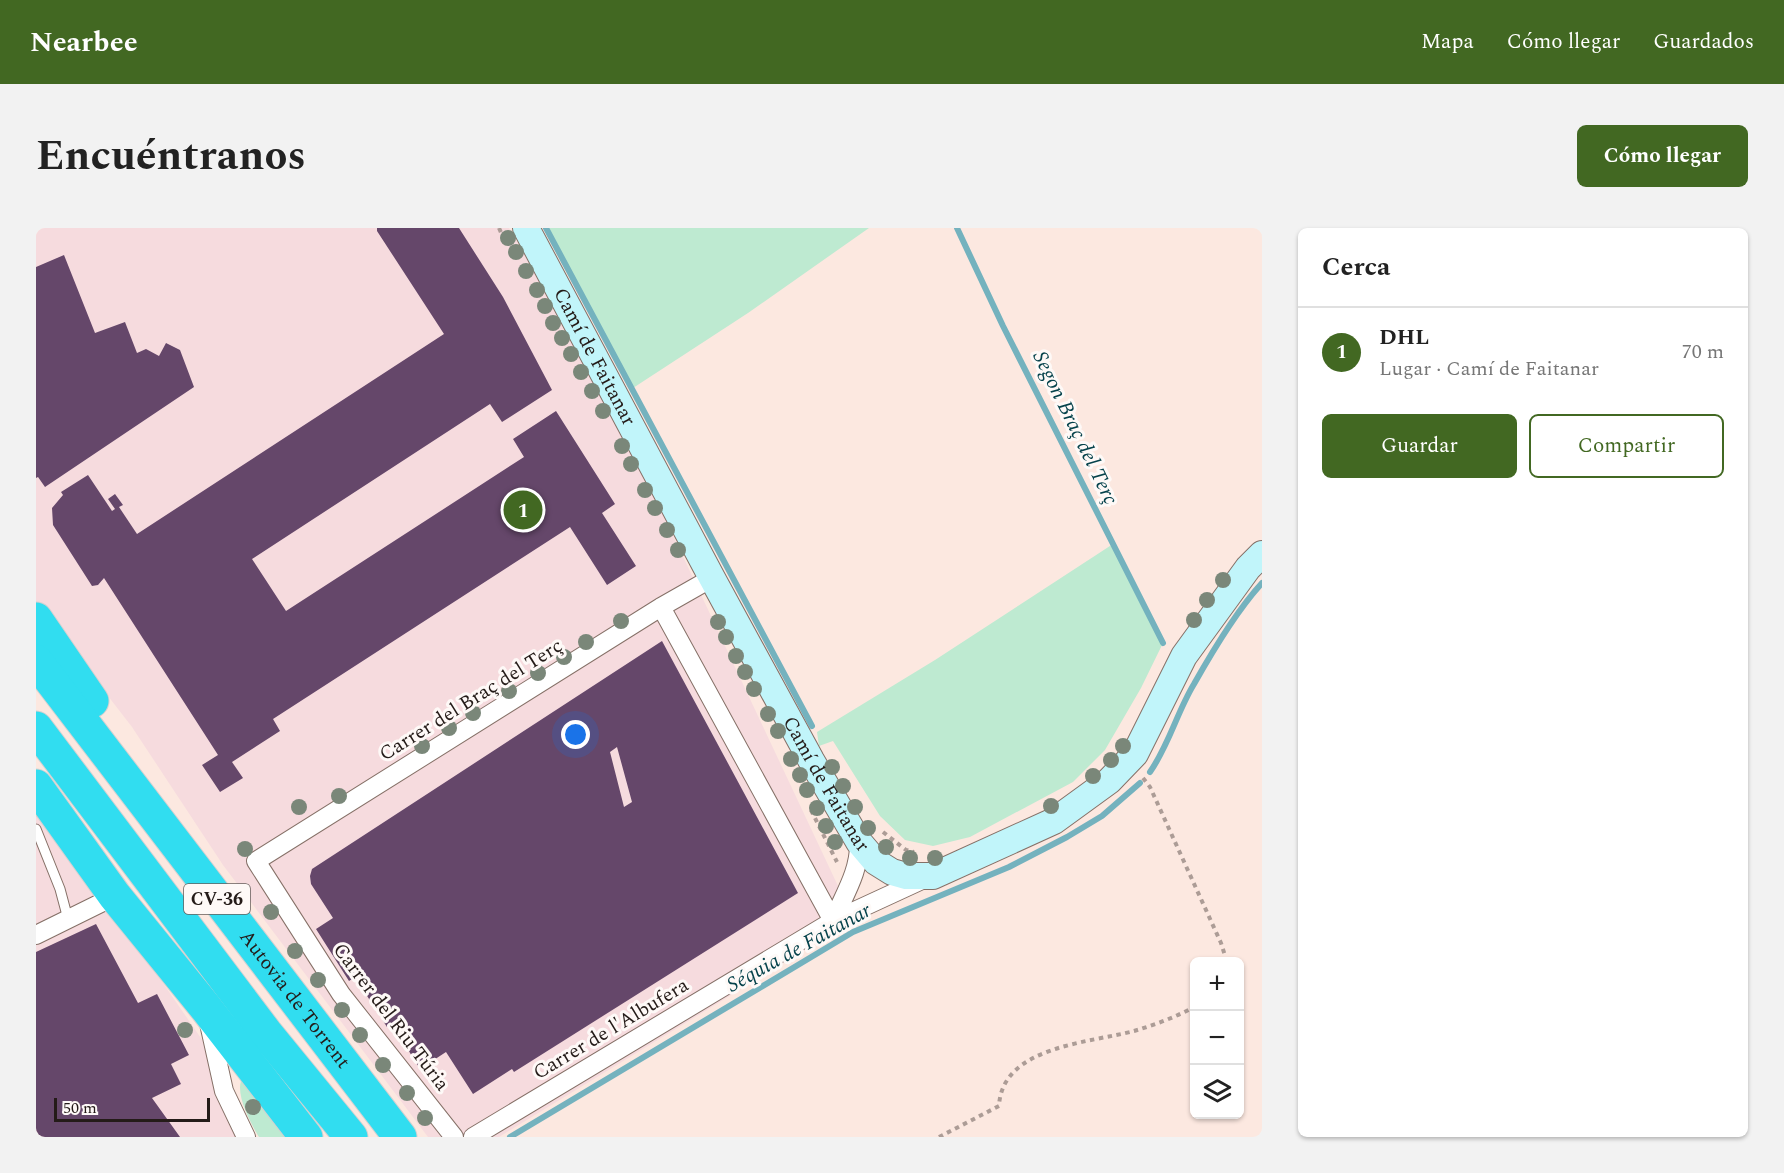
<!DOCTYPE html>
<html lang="es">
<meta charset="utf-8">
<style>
:root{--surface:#fff;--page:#f2f2f2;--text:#222;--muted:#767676;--line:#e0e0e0;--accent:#426822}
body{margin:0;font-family:Spectral,serif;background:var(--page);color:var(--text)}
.controls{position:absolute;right:18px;bottom:18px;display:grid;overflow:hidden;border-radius:9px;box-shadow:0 2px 4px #0004}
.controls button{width:54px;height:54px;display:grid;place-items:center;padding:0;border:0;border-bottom:2px solid var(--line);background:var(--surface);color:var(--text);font:30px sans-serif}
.scale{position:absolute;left:18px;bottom:15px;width:156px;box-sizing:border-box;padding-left:6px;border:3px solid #241b18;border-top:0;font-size:16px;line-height:21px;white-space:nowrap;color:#241b18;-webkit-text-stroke:4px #fef9f7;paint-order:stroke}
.you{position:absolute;left:540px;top:507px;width:21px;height:21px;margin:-15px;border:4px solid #fff;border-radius:50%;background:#1a73e8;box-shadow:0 0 0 9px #1a73e833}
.badge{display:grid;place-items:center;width:39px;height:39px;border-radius:50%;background:var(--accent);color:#fff;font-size:20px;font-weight:700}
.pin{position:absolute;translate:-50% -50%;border:3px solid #fff;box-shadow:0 2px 6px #0006}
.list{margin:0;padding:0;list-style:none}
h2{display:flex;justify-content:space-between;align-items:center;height:78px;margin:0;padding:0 24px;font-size:26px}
h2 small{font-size:20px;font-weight:400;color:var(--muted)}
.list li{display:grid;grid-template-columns:39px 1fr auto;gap:18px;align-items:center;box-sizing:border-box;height:90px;padding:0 24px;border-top:2px solid var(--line)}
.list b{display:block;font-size:22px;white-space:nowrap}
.list p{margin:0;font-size:20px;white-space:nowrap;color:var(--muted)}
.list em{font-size:20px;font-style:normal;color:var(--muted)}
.actions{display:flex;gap:12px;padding:18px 24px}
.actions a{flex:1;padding:14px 0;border:2px solid var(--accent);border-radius:9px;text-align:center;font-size:21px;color:var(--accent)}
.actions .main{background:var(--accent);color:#fff}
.icon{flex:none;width:33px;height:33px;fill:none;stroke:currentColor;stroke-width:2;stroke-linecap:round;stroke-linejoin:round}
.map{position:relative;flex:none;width:1226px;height:909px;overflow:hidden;border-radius:9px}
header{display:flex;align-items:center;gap:36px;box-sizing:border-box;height:84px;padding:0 30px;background:var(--accent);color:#fff}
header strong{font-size:28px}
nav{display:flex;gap:33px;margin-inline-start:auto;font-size:21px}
.intro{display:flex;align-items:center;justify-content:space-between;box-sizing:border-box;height:144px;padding:0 36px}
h1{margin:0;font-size:42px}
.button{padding:15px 27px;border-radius:9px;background:var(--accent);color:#fff;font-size:21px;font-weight:700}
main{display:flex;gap:36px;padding:0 36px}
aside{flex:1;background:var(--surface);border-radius:9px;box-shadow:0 2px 4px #0004}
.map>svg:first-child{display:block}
</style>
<header>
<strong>Nearbee</strong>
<nav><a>Mapa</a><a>Cómo llegar</a><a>Guardados</a></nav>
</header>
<div class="intro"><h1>Encuéntranos</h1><a class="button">Cómo llegar</a></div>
<main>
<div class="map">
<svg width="1226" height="909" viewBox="0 0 1226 909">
<rect width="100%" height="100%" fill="#fce8e0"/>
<path fill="#f6dbde" d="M0 0H473L580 186 818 692 463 909H392L187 637 96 499 0 375Z
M0 577 45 636 180 832 210 909H0Z"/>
<path fill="#beead1" d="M512 0H833L712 85 597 160Z
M1077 316 1127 415 1105 460 1069 522 1037 554 934 609 897 618 869 612 844 588 797 513 783 518 781 504 899 432Z
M212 852 256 909H223C215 896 200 868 205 853Z"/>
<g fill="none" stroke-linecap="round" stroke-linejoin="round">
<path stroke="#74b2be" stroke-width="6" d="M510 0 776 498
M921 0 967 98 1127 415
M1114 544C1133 517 1141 484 1158 456 1176 424 1202 381 1226 355
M474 909 817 704 973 639 1031 609 1066 588 1104 555"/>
</g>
<path fill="#65476a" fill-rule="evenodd" d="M341 0H423L467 69 516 162 466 194 454 176 216 331 250 383 488 229 477 211 520 183 579 276 566 285 600 338 571 357 534 299 237 491 244 503 196 534 207 550 184 564 166 537 182 527 68 350 62 357 56 358 17 297 16 280 27 267 25 264 52 247 76 283 79 281 72 271 79 266 87 277 83 279 101 306 408 106 341 3Z
M28 27 59 105 89 94 101 125 110 121 123 128 130 115 144 122 158 159 9 259 2 249 0 250V39Z
M626 413 762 665 478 844 476 841 437 866 410 824 384 841 356 796 351 799 319 749 313 753 280 701 297 690 275 656 274 648 276 641ZM581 519 596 574 588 579 574 524Z
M60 696 102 775 121 766 153 827 135 836 145 856 116 870 144 909H0V724Z"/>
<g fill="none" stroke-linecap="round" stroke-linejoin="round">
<defs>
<path id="lane" d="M0 601 24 661 32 691"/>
<path id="street" d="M625 379 797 693
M797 693C808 667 824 643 823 614
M0 707 79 668
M172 791 188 863 210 909
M418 909 305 766 220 633 625 379 676 350
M437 909 797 693 888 651"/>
<g id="secondary">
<path id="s1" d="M490 0 676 350 775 532 823 614 840 634 856 644 870 648H897L1018 593 1073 553 1099 526 1148 428 1212 340 1226 326"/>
</g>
<g id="highway">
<path d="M0 391 56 473"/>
<path id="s2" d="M0 433 364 909"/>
<path d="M0 500 230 805 315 909"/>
<path d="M0 558 79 668 170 780 270 909"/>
</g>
</defs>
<use href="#lane" stroke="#857067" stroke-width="11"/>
<use href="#street" stroke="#857067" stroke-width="20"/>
<use href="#secondary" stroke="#857067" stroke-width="28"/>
<use href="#highway" stroke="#d3d1d1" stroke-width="35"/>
<path stroke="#ac9c96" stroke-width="4" stroke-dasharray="4.5 4.5" stroke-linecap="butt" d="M463 0 467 9
M1107 550 1114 559 1185 715 1191 734
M775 582 801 634
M847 604 870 622 878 624
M903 909 963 878C966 818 1053 815 1098 803 1118 797 1140 789 1158 779"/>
<use href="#lane" stroke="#fff" stroke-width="9"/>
<use href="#street" stroke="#fff" stroke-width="18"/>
<use href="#secondary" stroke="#c1f5fa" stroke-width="26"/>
<use href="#highway" stroke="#31ddf0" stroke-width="33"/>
</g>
<g fill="#7a8779">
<circle cx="472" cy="10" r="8"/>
<circle cx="480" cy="24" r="8"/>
<circle cx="490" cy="43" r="8"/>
<circle cx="501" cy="62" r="8"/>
<circle cx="509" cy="78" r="8"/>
<circle cx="517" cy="95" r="8"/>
<circle cx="526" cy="110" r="8"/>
<circle cx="535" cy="126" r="8"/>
<circle cx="545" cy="144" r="8"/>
<circle cx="556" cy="163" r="8"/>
<circle cx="567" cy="183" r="8"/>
<circle cx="586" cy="218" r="8"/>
<circle cx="595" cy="236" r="8"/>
<circle cx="609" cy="262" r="8"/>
<circle cx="619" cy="280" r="8"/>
<circle cx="631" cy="302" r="8"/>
<circle cx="642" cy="322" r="8"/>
<circle cx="1187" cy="352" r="8"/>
<circle cx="1171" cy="372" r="8"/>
<circle cx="1158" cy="392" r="8"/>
<circle cx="585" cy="393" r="8"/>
<circle cx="682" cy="394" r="8"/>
<circle cx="690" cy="409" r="8"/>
<circle cx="550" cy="414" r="8"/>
<circle cx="700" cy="428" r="8"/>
<circle cx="528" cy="429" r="8"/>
<circle cx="709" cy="444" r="8"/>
<circle cx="502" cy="445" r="8"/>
<circle cx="718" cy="461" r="8"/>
<circle cx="473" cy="463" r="8"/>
<circle cx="437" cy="485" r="8"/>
<circle cx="732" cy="486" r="8"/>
<circle cx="413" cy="500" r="8"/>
<circle cx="742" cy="503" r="8"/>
<circle cx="386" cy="518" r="8"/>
<circle cx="1087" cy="518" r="8"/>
<circle cx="755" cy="531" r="8"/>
<circle cx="1075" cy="532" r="8"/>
<circle cx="796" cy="539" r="8"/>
<circle cx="764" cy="547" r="8"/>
<circle cx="1057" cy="548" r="8"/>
<circle cx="807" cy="558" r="8"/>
<circle cx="771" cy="562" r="8"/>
<circle cx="303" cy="568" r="8"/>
<circle cx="1015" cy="578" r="8"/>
<circle cx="263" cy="579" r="8"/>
<circle cx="819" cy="579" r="8"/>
<circle cx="781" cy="580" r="8"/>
<circle cx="790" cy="598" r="8"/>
<circle cx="832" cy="600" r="8"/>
<circle cx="799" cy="614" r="8"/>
<circle cx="850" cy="619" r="8"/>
<circle cx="209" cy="621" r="8"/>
<circle cx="874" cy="630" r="8"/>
<circle cx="899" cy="630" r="8"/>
<circle cx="235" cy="684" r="8"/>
<circle cx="259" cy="723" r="8"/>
<circle cx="282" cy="752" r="8"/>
<circle cx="306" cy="782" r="8"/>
<circle cx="149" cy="802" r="8"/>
<circle cx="324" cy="807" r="8"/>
<circle cx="347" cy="837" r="8"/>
<circle cx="371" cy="865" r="8"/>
<circle cx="217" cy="879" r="8"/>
<circle cx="389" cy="890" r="8"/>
</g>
<g text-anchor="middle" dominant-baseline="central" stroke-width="6" stroke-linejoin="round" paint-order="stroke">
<rect fill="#fef9f7" stroke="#655e5b" stroke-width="1.5" x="148" y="656" width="66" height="30" rx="4.5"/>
<g font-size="18" font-weight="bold" fill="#241b18">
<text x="181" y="671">CV-36</text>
</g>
<g font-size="20" fill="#241b18" stroke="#fef9f7">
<text stroke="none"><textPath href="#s1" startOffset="146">Camí de Faitanar</textPath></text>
<text transform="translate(435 472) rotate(-32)">Carrer del Braç del Terç</text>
<text stroke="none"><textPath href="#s1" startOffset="632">Camí de Faitanar</textPath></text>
<text stroke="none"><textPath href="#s2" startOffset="426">Autovia de Torrent</textPath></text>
<text transform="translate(355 789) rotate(53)">Carrer del Riu Túria</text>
<text transform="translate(575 801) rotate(-31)">Carrer de l'Albufera</text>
</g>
<g font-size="21" font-style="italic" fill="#05424b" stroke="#fef9f7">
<text transform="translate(1039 200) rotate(64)">Segon Braç del Terç</text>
<text transform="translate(763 720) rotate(-29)">Séquia de Faitanar</text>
</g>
</g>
</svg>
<div class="controls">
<button>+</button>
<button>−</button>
<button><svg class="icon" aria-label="layers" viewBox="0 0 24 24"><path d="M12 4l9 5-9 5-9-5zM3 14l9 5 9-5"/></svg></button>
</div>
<div class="scale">50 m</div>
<div class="you"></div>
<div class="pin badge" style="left:487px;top:282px">1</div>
</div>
<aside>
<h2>Cerca<small></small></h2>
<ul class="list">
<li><span class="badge">1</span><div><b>DHL</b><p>Lugar · Camí de Faitanar</p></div><em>70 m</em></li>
</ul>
<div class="actions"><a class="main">Guardar</a><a>Compartir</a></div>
</aside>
</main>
